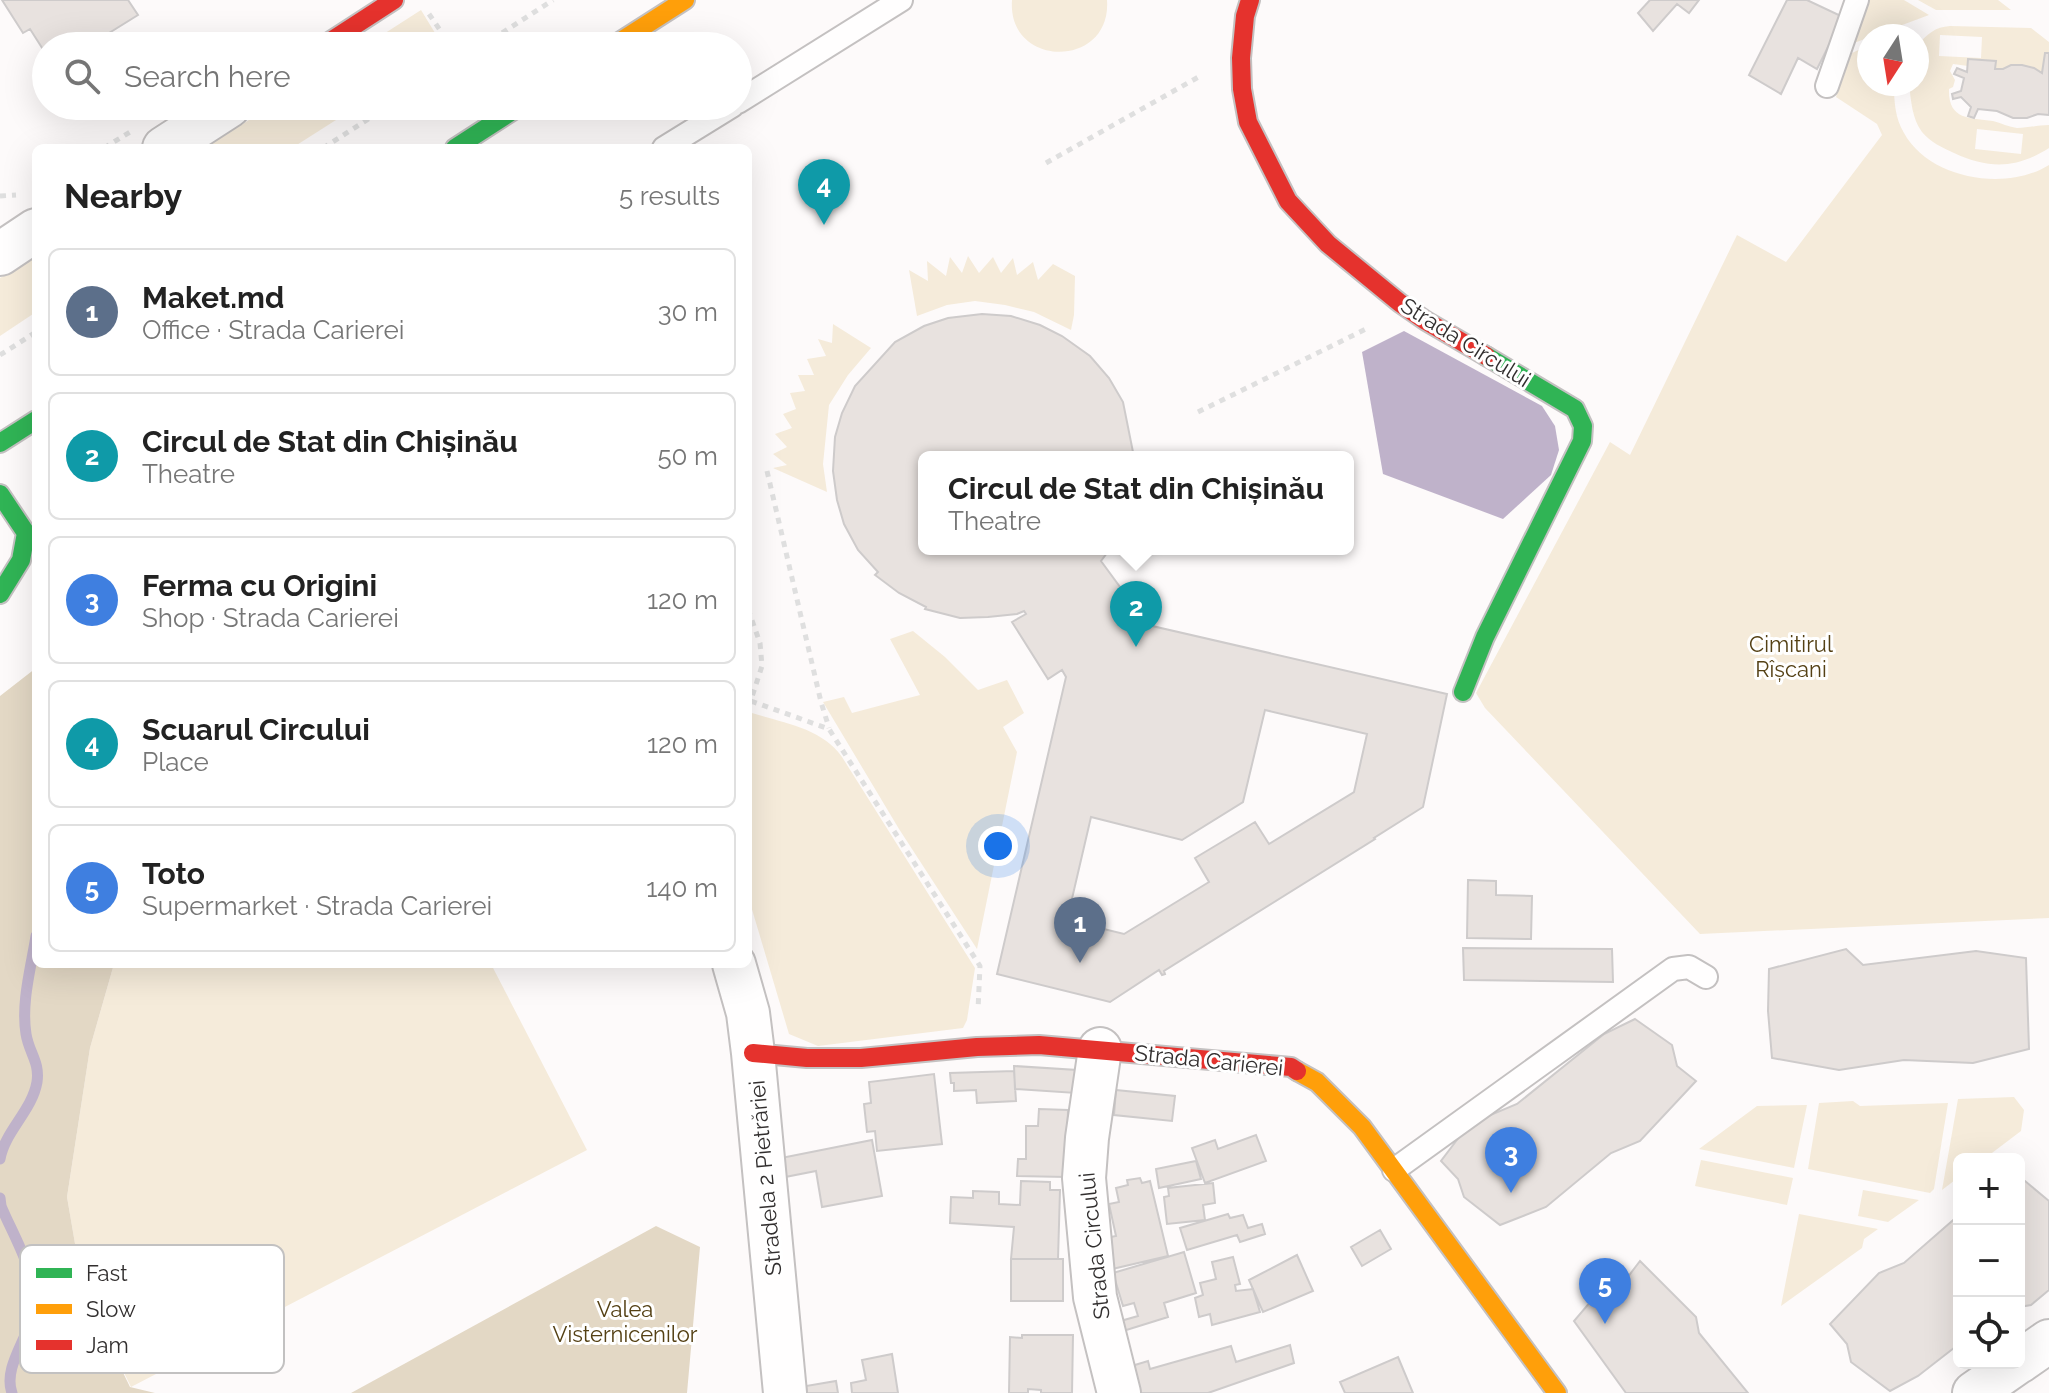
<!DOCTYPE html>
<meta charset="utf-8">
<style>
:root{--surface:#fff;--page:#f6f6f6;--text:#222;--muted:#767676;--line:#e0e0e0;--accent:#797676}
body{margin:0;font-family:Raleway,sans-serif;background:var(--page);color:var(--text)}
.controls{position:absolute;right:24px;bottom:24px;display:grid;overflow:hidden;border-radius:12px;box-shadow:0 8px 32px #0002}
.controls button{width:72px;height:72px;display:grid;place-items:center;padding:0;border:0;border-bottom:2px solid var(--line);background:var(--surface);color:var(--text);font:40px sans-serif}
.compass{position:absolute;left:1857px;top:24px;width:72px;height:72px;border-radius:50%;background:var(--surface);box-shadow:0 8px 32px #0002;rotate:192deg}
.you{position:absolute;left:998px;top:846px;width:28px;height:28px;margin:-20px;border:6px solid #fff;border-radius:50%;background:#1a73e8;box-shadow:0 0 0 12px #1a73e833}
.badge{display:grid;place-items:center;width:52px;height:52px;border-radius:50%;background:var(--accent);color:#fff;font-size:26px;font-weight:700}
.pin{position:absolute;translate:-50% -66px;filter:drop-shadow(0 2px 4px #0008)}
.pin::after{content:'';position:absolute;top:42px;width:28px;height:24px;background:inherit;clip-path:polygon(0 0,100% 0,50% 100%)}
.popup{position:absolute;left:918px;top:451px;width:436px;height:104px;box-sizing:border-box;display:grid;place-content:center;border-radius:12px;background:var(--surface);filter:drop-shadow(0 2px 6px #0005);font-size:26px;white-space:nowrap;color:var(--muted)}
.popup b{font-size:30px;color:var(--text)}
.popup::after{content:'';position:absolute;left:50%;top:100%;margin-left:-16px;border:16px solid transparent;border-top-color:var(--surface)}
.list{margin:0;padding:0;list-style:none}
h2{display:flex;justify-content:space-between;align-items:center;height:104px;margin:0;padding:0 32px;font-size:34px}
h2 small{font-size:26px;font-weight:400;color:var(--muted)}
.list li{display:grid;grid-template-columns:52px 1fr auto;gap:24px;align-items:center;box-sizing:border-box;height:128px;margin:0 16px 16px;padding:0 16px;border:2px solid var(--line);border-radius:12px}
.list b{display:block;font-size:30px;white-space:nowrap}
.list p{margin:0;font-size:26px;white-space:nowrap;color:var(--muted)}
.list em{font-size:26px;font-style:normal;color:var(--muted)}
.icon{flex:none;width:44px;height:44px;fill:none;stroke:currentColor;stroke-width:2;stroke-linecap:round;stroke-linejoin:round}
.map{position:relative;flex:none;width:2049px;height:1393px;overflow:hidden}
.search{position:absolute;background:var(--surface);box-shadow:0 8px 32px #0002;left:32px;top:32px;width:720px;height:88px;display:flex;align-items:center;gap:20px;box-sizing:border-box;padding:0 28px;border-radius:44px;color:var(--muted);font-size:30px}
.panel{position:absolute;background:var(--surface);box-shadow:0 8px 32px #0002;left:32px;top:144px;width:720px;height:824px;border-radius:12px}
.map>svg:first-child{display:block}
</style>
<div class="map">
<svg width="2049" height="1393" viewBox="0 0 2049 1393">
<rect width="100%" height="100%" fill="#fdfafa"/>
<path fill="#f5ebda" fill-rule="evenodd" d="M1012 0H1107C1112 69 1007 69 1012 0Z
M1868 0H1904L1929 15 1854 43Z
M1918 0H1998L2011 10H1936Z
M421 10 443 46H365Z
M1950 26 2031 28 2049 42V53H2045L2042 73C2019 59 2018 69 1995 69V61L1969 59 1968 66 1953 64 1950 71 1955 80 1953 87 1949 89C1948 120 1969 118 1993 121 2001 123 2009 127 2017 128 2028 128 2038 125 2049 125V148C2016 169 1989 169 1954 153 1943 148 1930 142 1922 132 1912 119 1911 100 1909 84H1917V46C1927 34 1935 27 1950 26ZM1940 35 1982 37 1981 58 1939 56ZM1977 129 2023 134 2021 154 1975 149Z
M1869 45V84H1894C1894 101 1895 118 1904 133 1929 179 2006 192 2049 165V918L1700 934 1485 708 1476 693 1610 442 1630 455 1737 235 1786 262 1882 135 1877 124 1836 97 1852 53Z
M271 106H358L292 148H205Z
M36 256V312L0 336V278Z
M968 256 979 273 993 257 1001 273 1013 258 1017 275 1033 262 1038 280 1053 264 1075 276 1074 315 1071 330 1034 312 1005 305 975 301 947 305 917 316 909 270 928 281 927 261 946 276 950 257 962 273Z
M833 324 871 348 848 375 829 405 823 464 827 492 773 468 787 465 773 454 787 447 775 434 792 428 783 414 796 409 790 393 805 391 798 375H814L807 359 826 356 818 339 832 343Z
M913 631 945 657 978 690 1007 680 1024 713 1003 727 1017 752 977 949 899 829 823 702 844 697 852 713 920 695 890 639Z
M752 713C783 723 822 728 842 757L975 968 967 1020 963 1028 818 1046 789 1034 748 896V722Z
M114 964H491L587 1150 131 1387 83 1290 67 1197 90 1048Z
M2014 1097 2024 1110 2021 1131 1984 1159H1959V1177L1942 1190 1958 1099Z
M1853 1101 1860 1106 1948 1103 1934 1189 1930 1193 1808 1169 1819 1103Z
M1807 1105 1794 1168 1699 1149 1757 1106Z
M1701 1160 1793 1178 1787 1205 1695 1186Z
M1863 1190 1919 1200 1888 1222 1858 1216Z
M1799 1214 1878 1229 1864 1239 1862 1248 1781 1306Z"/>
<path fill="#e3d8c5" d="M36 668V964H114L90 1048 67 1197 83 1290 130 1387 155 1393H0V696Z
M656 1226 700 1247 687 1393H351Z"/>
<path fill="#bfb2ca" d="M1404 331 1542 406 1555 426 1559 450 1551 475 1503 519 1383 474 1362 352Z"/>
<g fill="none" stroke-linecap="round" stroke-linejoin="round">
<path stroke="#bfb2ca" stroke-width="11" d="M0 1159C5 1131 32 1111 37 1082 40 1062 29 1053 26 1034 21 1002 31 968 36 936
M0 1198 1 1206C13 1235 37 1274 34 1305 32 1335 2 1365 12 1393"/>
</g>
<path fill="#e8e2df" stroke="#cecbcb" stroke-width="2" fill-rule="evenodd" d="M2 0H128L138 15 88 46H46V54L30 29 23 33Z
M1650 0H1699L1689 13 1677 4 1653 31 1638 13Z
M1787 0H1807L1843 17 1817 69 1798 58 1781 94 1749 75Z
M2045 53H2049V115L2038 114 2027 118H2013L1997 111 1978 109 1974 118 1968 116 1971 107 1961 97 1953 99 1952 94 1961 91 1964 78 1954 74 1957 68 1967 72 1968 59 1996 61 1995 69H2003L2011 65H2022L2034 68 2042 73Z
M982 314 1011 316 1040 325 1062 336 1090 356 1109 378 1123 402 1134 457H924V549H1110L1101 561 1148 625 1447 694 1423 807 1374 838 1375 839 1164 971 1165 974 1162 975 1159 970 1110 1002 997 974 1066 677 1062 670 1048 679 1012 622 1026 614 1024 611 1017 614 988 617 960 618 925 609 926 607 899 593 875 575 878 572 858 550 844 524 837 500 833 471 835 437 842 413 855 386 895 342 924 326 948 318ZM1265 710 1367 734 1354 792 1269 844 1255 822 1195 858 1209 882 1124 934 1067 920 1091 817 1182 840 1243 802Z
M1468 880 1496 881V895L1532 896 1531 939 1467 938Z
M1463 948 1612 949 1613 982 1464 980Z
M1846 949 1863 965 1976 951 2026 958 2029 1049 1973 1063 1904 1060 1839 1070 1772 1058 1768 1011 1769 969Z
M1635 1019 1672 1045 1677 1066 1696 1081 1640 1141 1611 1153 1546 1207 1500 1225 1464 1197 1458 1179 1441 1161 1469 1124 1517 1104 1604 1034Z
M1014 1066 1077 1070 1076 1093 1015 1089Z
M1014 1071 1016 1101 977 1103 976 1090 954 1091V1083H951L950 1073Z
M934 1074 942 1144 877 1151 875 1131 867 1132 864 1104 871 1103 869 1082Z
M1116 1090 1175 1096 1172 1121 1114 1115Z
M1039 1109 1068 1110 1066 1177 1017 1176 1018 1159H1026V1126H1038Z
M1256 1135 1266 1161 1205 1183 1192 1148 1215 1140 1218 1149Z
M872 1140 882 1196 822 1207 816 1171 775 1179 771 1160Z
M1196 1161 1201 1179 1159 1188 1156 1169Z
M1140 1178 1142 1183 1150 1181 1168 1256 1108 1270 1100 1239 1116 1236 1109 1204 1119 1202 1116 1188 1128 1185 1127 1180Z
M1021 1181 1050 1182V1190H1060L1058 1259H1011L1014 1227 950 1223 951 1197 973 1198V1191L999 1192V1204L1020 1205Z
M2025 1181 2049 1201V1290L2031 1305 2019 1307V1183Z
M1213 1183 1215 1203 1203 1205 1205 1220 1167 1224 1164 1197 1169 1196 1168 1188Z
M1228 1214 1230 1218 1243 1215 1248 1228 1262 1224 1265 1234 1240 1242 1237 1235 1187 1250 1180 1228Z
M1959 1215V1344L1918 1376 1890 1391 1851 1362 1847 1344 1830 1324 1879 1273 1904 1263Z
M1380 1230 1391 1249 1362 1266 1351 1247Z
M1184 1252 1196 1293 1164 1303 1168 1317 1120 1332 1117 1322 1138 1316 1134 1303 1123 1306 1113 1273Z
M1297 1255 1313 1291 1263 1312 1249 1280Z
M1233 1257 1240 1284 1235 1285 1236 1291 1253 1289 1260 1312 1212 1325 1210 1314 1199 1317 1195 1298 1203 1295 1200 1283 1216 1279 1212 1262Z
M1011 1259H1063V1301H1011Z
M1640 1261 1696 1317 1699 1333 1748 1393H1626L1574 1321 1603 1287 1621 1286Z
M1022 1335H1073L1072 1393H1041V1390L1028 1389V1393H1009L1010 1337 1022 1338Z
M1290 1345 1294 1363 1208 1393H1132L1125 1368 1148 1361 1150 1369 1231 1346 1236 1362Z
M892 1354 898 1393H852L851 1383 866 1380 862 1360Z
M1398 1357 1413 1393H1345L1340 1382Z
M836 1381 838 1393H807L806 1386Z"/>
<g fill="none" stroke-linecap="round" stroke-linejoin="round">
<defs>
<path id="lane" d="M1827 86 1857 0
M738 102 901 0
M664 148 732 106
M1394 1170 1673 969 1689 967 1706 977"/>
<path id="street" d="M164 148 229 106
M0 254 36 230
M734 964 748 1013 753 1053 785 1393
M1100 1049 1087 1138 1084 1178 1095 1297 1119 1393
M2019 1362 2049 1341
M1974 1393 2017 1363"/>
<path id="fast" d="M455 148 520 106
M0 443 36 420
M0 494 26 533 21 560 0 594
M1463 692 1485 637 1582 441 1583 426 1575 409 1486 356"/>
<path id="slow" d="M613 46 685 0
M1297 1071 1317 1082 1362 1127 1557 1393"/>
<path id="jam" d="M1250 0 1245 16 1241 58 1242 89 1248 122 1288 201 1328 244 1400 303 1426 321 1486 356
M323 46 394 0
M753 1053 807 1058H861L977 1047 1039 1045 1291 1067 1297 1071"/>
</defs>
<use href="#lane" stroke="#c4c1c1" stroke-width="26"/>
<use href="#street" stroke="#c4c1c1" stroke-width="46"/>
<use href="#fast" stroke="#c4c1c1" stroke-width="22"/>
<use href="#slow" stroke="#c4c1c1" stroke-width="22"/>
<use href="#jam" stroke="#c4c1c1" stroke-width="22"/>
<path stroke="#dfdfdf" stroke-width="5" stroke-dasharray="6 6" stroke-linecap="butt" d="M429 14 451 46
M268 46 286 34
M482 46 553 0
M104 148 130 132
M323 148 389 106
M1046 163 1202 75
M0 196 16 195
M0 355 36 332
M1198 412 1368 328
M767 471 821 702 829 728
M748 609 760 643 762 666 748 709
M751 701 829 729 980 966 978 1010"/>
<use href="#lane" stroke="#fffefe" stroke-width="22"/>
<use href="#street" stroke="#fffefe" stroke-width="42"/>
<use href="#fast" stroke="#30b455" stroke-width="18"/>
<use href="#slow" stroke="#ff9f0a" stroke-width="18"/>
<use href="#jam" stroke="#e5322d" stroke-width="18"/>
</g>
<g text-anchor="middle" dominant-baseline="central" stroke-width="6" stroke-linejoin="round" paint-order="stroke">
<g font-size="22" fill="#322f2f" stroke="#fff">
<text transform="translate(1466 342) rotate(32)">Strada Circului</text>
<text transform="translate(1209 1060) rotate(6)">Strada Carierei</text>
<text transform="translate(765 1178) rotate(-95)">Stradela 2 Pietrăriei</text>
<text transform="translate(1094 1246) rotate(-96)">Strada Circului</text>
</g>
<g font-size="22" fill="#544014" stroke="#fff">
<text x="1791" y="644">Cimitirul<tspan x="1791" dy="25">Rîșcani</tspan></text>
<text x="625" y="1309">Valea<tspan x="625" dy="25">Visternicenilor</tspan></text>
</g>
</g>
<rect x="20" y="1245" width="264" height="128" rx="12" fill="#fff" stroke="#c2c1c1" stroke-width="2"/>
<rect x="36" y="1268" width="36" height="10" fill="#30b455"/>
<rect x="36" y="1304" width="36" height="10" fill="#ff9f0a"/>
<rect x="36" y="1340" width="36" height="10" fill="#e5322d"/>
<g font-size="22" fill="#322f2f">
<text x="86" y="1281">Fast</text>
<text x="86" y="1317">Slow</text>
<text x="86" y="1353">Jam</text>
</g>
</svg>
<div class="controls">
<button>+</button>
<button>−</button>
<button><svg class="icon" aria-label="locate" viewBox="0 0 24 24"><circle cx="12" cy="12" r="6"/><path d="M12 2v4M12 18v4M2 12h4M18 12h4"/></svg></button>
</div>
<svg class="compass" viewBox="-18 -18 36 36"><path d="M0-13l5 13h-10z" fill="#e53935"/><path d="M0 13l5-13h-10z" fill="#767676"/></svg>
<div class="you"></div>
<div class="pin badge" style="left:1080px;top:963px;background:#5c6f8a">1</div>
<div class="pin badge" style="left:1136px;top:647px;background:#0f9aa8">2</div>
<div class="popup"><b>Circul de Stat din Chișinău</b>Theatre</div>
<div class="pin badge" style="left:1511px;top:1193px;background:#3f7fe0">3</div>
<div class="pin badge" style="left:824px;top:225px;background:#0f9aa8">4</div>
<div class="pin badge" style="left:1605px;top:1324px;background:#3f7fe0">5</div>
<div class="search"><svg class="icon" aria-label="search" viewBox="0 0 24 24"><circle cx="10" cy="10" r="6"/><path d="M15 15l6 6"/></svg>Search here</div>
<section class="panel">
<h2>Nearby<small>5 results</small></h2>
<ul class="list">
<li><span class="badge" style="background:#5c6f8a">1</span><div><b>Maket.md</b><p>Office · Strada Carierei</p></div><em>30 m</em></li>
<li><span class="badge" style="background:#0f9aa8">2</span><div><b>Circul de Stat din Chișinău</b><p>Theatre</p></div><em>50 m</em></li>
<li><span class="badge" style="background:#3f7fe0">3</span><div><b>Ferma cu Origini</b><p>Shop · Strada Carierei</p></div><em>120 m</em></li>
<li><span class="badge" style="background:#0f9aa8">4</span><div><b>Scuarul Circului</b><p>Place</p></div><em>120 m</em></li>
<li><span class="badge" style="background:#3f7fe0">5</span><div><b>Toto</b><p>Supermarket · Strada Carierei</p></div><em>140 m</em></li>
</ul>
</section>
</div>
